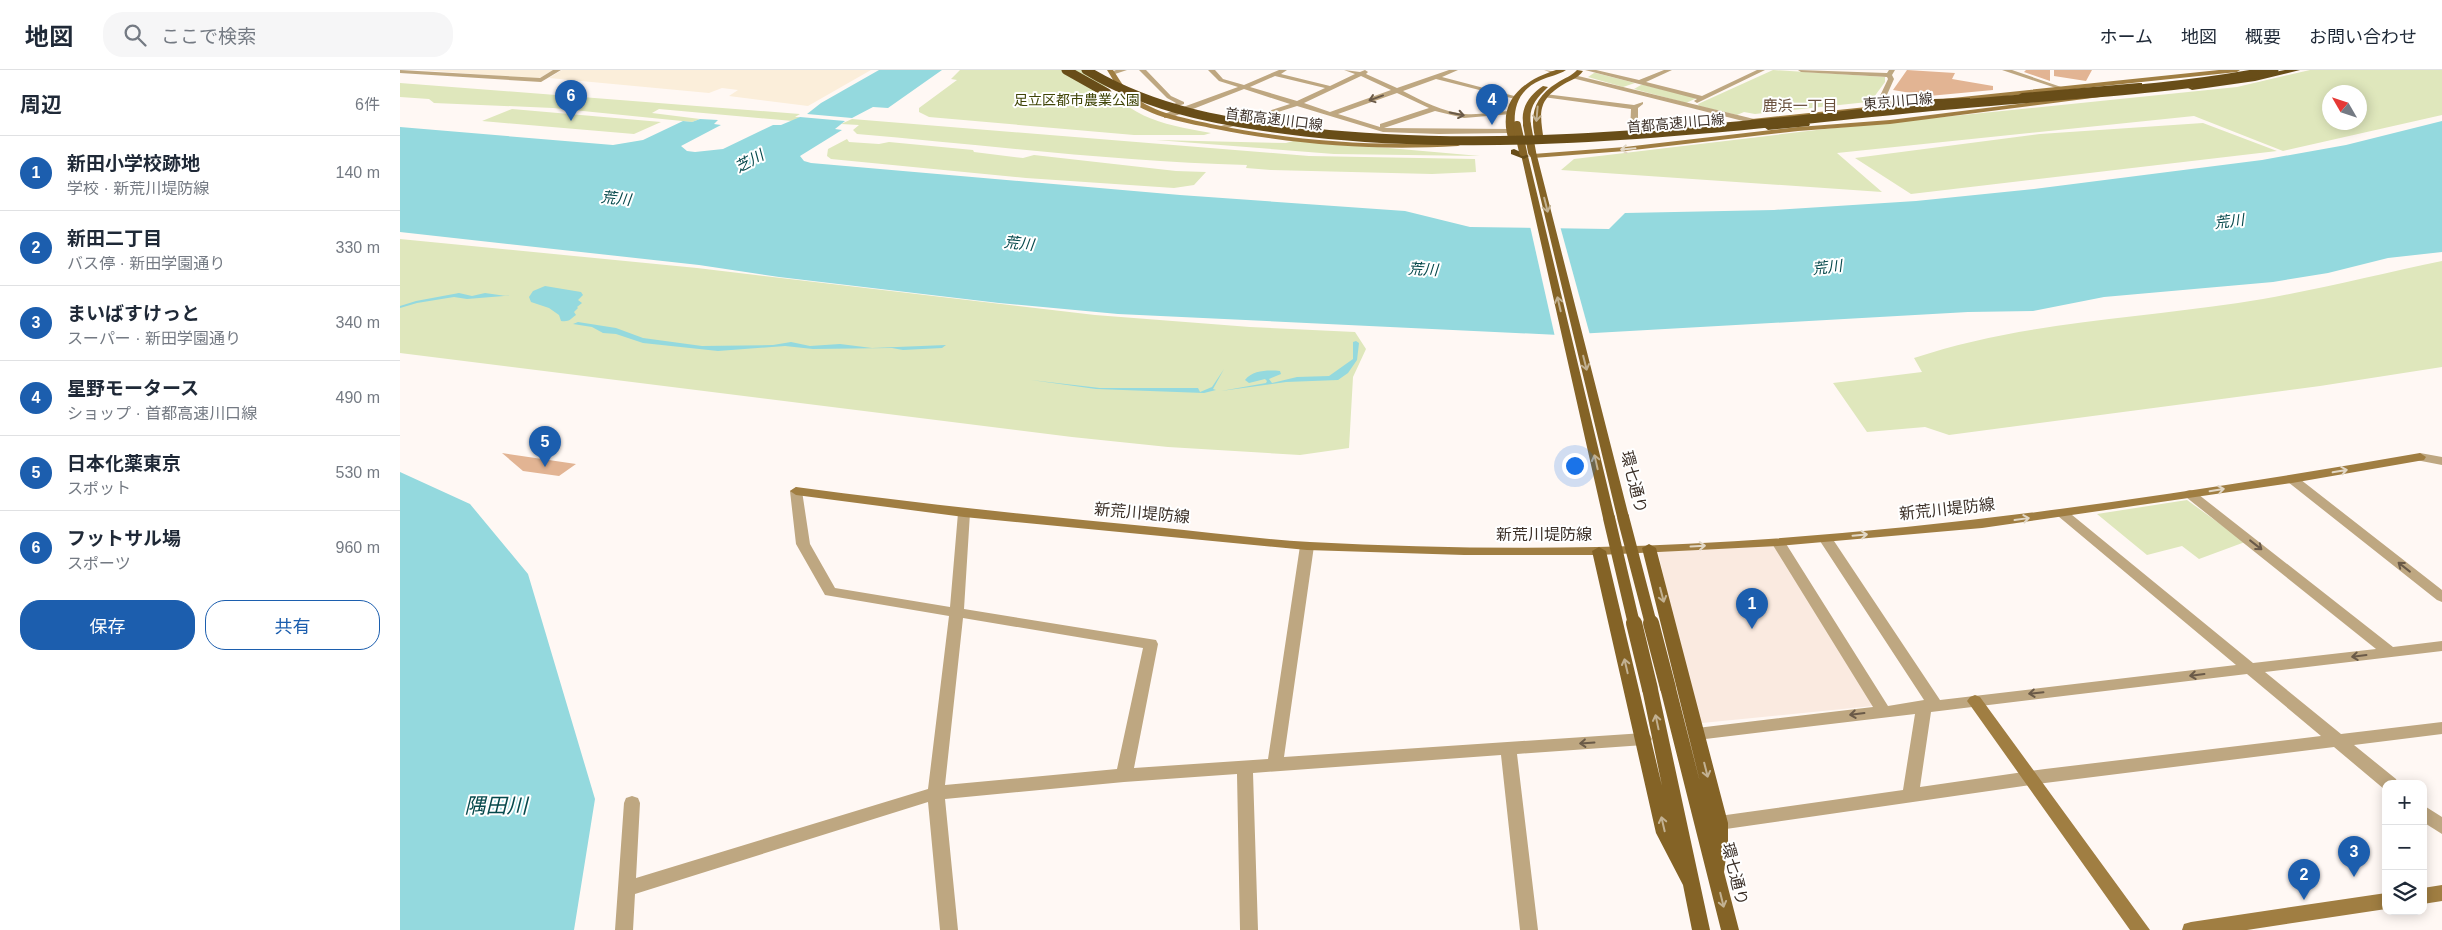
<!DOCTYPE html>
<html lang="ja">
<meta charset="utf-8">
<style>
:root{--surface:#fff;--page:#f6f6f7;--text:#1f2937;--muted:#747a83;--line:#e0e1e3;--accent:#1c5eae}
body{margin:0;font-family:Arial,"Noto Sans JP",sans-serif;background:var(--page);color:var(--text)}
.controls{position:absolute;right:15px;bottom:15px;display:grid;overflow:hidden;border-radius:10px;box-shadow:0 2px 12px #0003}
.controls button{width:45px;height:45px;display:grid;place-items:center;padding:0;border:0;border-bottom:1px solid var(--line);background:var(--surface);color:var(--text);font:25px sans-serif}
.compass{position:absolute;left:1922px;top:15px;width:45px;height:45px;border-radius:50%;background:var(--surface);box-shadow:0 2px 12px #0003;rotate:309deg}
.you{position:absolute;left:1174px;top:395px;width:18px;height:18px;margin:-12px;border:4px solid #fff;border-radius:50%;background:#1a73e8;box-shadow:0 0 0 8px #1a73e833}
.badge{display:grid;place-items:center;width:32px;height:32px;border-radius:50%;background:var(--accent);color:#fff;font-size:16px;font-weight:700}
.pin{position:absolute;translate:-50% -41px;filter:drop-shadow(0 1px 2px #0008)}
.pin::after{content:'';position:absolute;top:26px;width:18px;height:15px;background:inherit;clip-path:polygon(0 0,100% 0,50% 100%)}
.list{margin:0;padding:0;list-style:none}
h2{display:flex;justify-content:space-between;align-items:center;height:65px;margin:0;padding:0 20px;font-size:21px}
h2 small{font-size:16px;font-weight:400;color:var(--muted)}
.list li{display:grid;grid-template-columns:32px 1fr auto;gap:15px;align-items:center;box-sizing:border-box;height:75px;padding:0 20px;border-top:1px solid var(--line)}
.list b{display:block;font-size:19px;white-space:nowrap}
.list p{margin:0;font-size:16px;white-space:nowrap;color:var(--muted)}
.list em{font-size:16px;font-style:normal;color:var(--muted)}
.actions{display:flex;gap:10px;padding:15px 20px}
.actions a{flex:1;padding:11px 0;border:1px solid var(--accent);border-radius:20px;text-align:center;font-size:18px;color:var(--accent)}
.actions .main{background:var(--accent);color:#fff}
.icon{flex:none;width:28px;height:28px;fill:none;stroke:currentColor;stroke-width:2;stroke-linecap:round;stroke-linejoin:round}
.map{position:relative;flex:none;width:2042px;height:860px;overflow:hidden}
header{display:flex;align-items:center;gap:30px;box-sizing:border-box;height:70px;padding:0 25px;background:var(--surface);border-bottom:1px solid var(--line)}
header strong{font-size:24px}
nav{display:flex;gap:28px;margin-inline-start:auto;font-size:18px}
.search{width:350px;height:45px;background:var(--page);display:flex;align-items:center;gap:12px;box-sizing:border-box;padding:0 18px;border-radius:20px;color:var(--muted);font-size:19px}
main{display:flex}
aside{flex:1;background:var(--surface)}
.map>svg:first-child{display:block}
</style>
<header>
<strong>地図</strong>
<div class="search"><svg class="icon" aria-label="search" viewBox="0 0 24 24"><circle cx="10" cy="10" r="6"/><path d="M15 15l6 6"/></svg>ここで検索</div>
<nav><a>ホーム</a><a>地図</a><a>概要</a><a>お問い合わせ</a></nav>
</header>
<main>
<aside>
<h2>周辺<small>6件</small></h2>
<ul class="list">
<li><span class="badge">1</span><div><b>新田小学校跡地</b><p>学校 · 新荒川堤防線</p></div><em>140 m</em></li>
<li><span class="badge">2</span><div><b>新田二丁目</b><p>バス停 · 新田学園通り</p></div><em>330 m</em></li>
<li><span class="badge">3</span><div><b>まいばすけっと</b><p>スーパー · 新田学園通り</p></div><em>340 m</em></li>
<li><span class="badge">4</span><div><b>星野モータース</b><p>ショップ · 首都高速川口線</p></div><em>490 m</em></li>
<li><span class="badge">5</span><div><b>日本化薬東京</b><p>スポット</p></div><em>530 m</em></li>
<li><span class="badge">6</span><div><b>フットサル場</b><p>スポーツ</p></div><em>960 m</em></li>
</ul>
<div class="actions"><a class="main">保存</a><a>共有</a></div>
</aside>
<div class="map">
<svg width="2042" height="860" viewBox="0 0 2042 860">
<rect width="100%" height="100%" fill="#fff8f4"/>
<path fill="#faeae0" d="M1373 474 1473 636 1302 653 1296 649 1258 482Z"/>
<path fill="#fbeeda" d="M21 0H153L138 9Z
M162 0H471L408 36 329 26 338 20 322 18 309 23 149 8Z"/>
<path fill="#dfe7bc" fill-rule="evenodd" d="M560 0H693C724 46 758 54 811 63L804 65H734L529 47 519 42V38L557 10 551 9Z
M1373 0 1485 7V12L1474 27 1477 31 1355 44 1344 42 1337 45 1299 36 1298 34Z
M1910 0H2042V45L1883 81 1794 46 1437 83 1482 122 1161 100 1174 89 1425 59 1837 17ZM1930 22H1960V52H1930Z
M1194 3H1196L1235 13 1223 17 1188 7Z
M0 13 400 44 395 47H400L393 51 259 39 252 43 300 49 292 52 153 38 34 33 29 29 0 27Z
M1241 15H1244L1297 28 1286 33 1234 19Z
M112 39 261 52 234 64 82 51Z
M452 49 909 86 1075 89 1076 102 1032 104 871 100 846 98 847 95C717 92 587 75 457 64L453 60 459 55 441 54Z
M1803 53 1877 81 1511 124 1455 88 1640 64Z
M447 69 449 72 479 74 489 72 573 80 574 82 623 88 634 85 776 101 806 102 794 115 774 118 626 108 431 89 427 86 428 79Z
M756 70 886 73 897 70 1080 86 934 84Z
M0 169 297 198 695 245 850 257 955 262 966 279 953 307 949 378 900 385 768 377 672 367 0 283Z
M2042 191V297L1920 316 1549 365 1525 357 1467 362 1433 313 1522 302 1514 288C1618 253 1730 249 1838 233 1905 223 1975 205 2042 191Z
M1787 430 1845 472 1799 489 1782 476 1747 485 1697 444Z"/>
<path fill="#94d9de" d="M479 0H542L488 38 473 37 452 48 407 44 421 33Z
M400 47 445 51 435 59 442 60 400 86 404 91 411 93 780 125 1005 141 1070 157 1209 159 1225 143 1374 140 1516 131 1634 119 1862 90 1946 75 2042 51V182L1988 188 1928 203 1873 212 1704 227 1633 241 1568 242 1159 265 718 244 599 233 379 207 299 195 0 162V57L213 75 243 70 283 51 292 52 300 49 318 50 314 54 321 55 281 76 287 81 295 82 323 79 373 55H381Z
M145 216 181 222 183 225 178 230 182 233 177 237 178 238 174 242 176 245C170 249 170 252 161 251L159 245 149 238 131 232 129 227 133 221Z
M59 223 72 226 85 223 106 226 117 225 67 229 54 227 17 233 0 238V236L16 231Z
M178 252 216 258 243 268 302 276 373 275 391 272 410 276 440 274 472 278 546 275 542 278 503 280 492 278 413 279 385 276 318 281 243 273 216 264 203 263 192 257 173 254Z
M956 271 959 273 957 290 948 303 938 310 886 312 821 321 866 313 867 311 865 309 849 313 845 310C853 300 868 300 880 301L881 304 869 309 872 313 897 307 929 306 953 289V272Z
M824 299 813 319 816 320 804 323 696 319 631 310 700 318H798L800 322 812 317Z
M0 402 70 434 128 504 195 729 174 860H0Z"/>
<path fill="#fff8f4" d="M1130 156H1160L1190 265 1155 267Z"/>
<path fill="#e2b493" d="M1507 0 1555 3 1552 9 1593 16V20L1529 26 1493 20Z
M1626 0H1650V11L1624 2Z
M1654 0H1692L1686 11 1654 6Z
M102 383 176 394 159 406 123 401Z"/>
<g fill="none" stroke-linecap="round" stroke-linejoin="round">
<path fill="#bea781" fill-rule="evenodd" d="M0 0 140 8 153 0H161L141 12 0 3Z
M716 0H727L712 5 709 3Z
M739 0H746L771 26 784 32V34L771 38V36L776 33 767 28Z
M808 0H815L823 9 844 15 879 0H887L881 4 930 16 955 4 944 0 960 2 965 0 968 2 966 4 997 18 1049 0H1058L1042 7 1118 27 1115 29 1036 9 1003 21C1022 31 1043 42 1065 44 1080 45 1095 42 1109 41L1113 43 1111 44 1064 48 1035 41 984 58 1110 59 1114 61 1110 63 1039 64 983 62 897 36 821 60V56L890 34 844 19 770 48H764V44L838 17 819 11ZM875 6 925 18 897 31 850 17ZM961 6 991 20 930 42 904 33ZM997 23 1029 38 980 54V57L938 44Z
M1144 0 1158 2 1155 4Z
M1185 0H1196L1239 10 1264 0H1272L1246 12 1302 26 1357 0H1365L1297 33 1294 31 1297 29Z
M1398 0 1487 3 1489 0H1495L1492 5 1494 9 1486 27 1495 35 1490 36 1479 28 1488 9 1487 7 1401 2Z
M1602 0H1612L1664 18 1659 19Z
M1174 5 1354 49 1355 51 1351 53 1172 8 1171 7Z
M1145 24 1234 35 1243 32V34L1238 38V62L1234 64 1230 62 1231 39 1143 27 1142 26Z
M2020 383 2042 387V395L2016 390 2014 387Z
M1892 405 1896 406 2042 520V532L2037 530 1888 412 1886 409 1888 406Z
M396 417 402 421 410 474 435 518 550 537 558 443 564 439 570 443 564 539 756 570 758 574 734 698 868 689 900 476 907 472 914 476 884 687 1244 663 1250 665 1252 669 1250 673 1244 675 1117 684 1138 860H1120L1101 685 853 703 858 860H840L837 704 724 712 545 729 558 860H540L528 732 235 824 233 860H215L224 733 226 728 232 726 238 728 240 733 236 808 528 719 549 546 425 525 396 474 390 421ZM563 548 743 578 717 699 545 715Z
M1790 420 1794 421 1993 577 2042 571V581L1865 602 1941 664 2042 652V664L1954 675 1996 709 1998 714H1986V719H1984L1934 677 1645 713 1319 760 1313 758 1310 753 1313 748 1319 746 1503 720 1515 644 1297 670 1291 668 1289 664 1291 660 1297 658 1473 637 1371 472 1373 469H1383L1488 636 1524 630 1418 468 1420 465H1430L1540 630 1836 595 1658 446 1656 443 1662 439 1666 440 1853 593 1976 579 1786 427 1784 424 1786 421ZM1847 604 1921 666 1645 699 1520 717 1531 642Z
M2023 735 2042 747V764L2023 752Z"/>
<path fill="#a07e42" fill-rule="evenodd" d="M707 0H713C720 10 726 22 737 29 760 45 790 49 816 55 897 71 976 77 1058 72L1062 74 1058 76C976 81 896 75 816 59 788 53 757 49 733 33 721 25 714 11 707 0Z
M1819 0H1840L1837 2 1352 53 1348 51 1352 49Z
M1698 24 1701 26 1700 27 1490 54 1398 61 1225 81 1133 88 1129 86 1133 84 1225 77 1398 57 1490 50Z
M2020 383 2026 387 2024 390 1892 413 1582 458 1378 476 1199 485H1064L907 480 564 447 396 425 390 421 396 417C515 433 635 446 755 457 806 462 858 469 910 472 1005 477 1102 479 1197 477 1473 471 1748 430 2020 383Z
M1575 625 1580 627 1750 860H1730L1570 635 1567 631 1570 627Z
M2042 815V831L2023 834V818Z
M1986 823V839L1847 860H1782L1784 854 1791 852Z"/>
<path fill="#846326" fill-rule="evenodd" d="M1156 0H1166C1159 5 1149 6 1141 10 1113 22 1112 45 1117 72L1110 74C1095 33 1121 11 1156 0Z
M1177 0 1183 1C1178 8 1171 10 1164 14 1136 31 1140 43 1144 72L1137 74C1128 47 1134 27 1157 13 1164 8 1172 6 1177 0Z
M1143 16 1148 17C1136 29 1128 37 1131 55L1124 57C1119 40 1129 25 1143 16Z
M1120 80 1127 82 1215 448 1209 452 1203 448Z
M1129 80 1136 82 1229 447 1223 451 1217 447Z
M1249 474 1256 478 1328 753V773L1324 802 1339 860H1321L1260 618 1263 614 1268 612 1273 614 1276 618 1300 712 1242 478Z
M1199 477 1206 481 1262 716 1242 619 1245 615 1250 613 1255 615 1258 619 1310 860H1292L1283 815 1256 763 1192 481Z"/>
<path fill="#684d18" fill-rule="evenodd" d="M1885 0H1900L1855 11 1792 20 1788 18Z
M1739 13H1742V17L1622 27 1618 25 1622 23Z
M1567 28H1570V32L1534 33 1530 31 1534 29Z
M1406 51 1410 54 1409 56 1368 60 1364 57 1368 54Z
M1114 79 1129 86 1124 89 1111 84V80Z"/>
<path stroke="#846326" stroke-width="8" d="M1117 55 1123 82
M1127 55 1132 82"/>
<path stroke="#846326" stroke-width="12" d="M1223 447 1251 554
M1209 448 1234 554"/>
<path stroke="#846326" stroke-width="16" d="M1234 553 1250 619
M1251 553 1268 618"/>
<path stroke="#684d18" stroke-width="9" d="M666 0 707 23
M686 0C753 41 828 53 905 62 1116 86 1328 56 1538 36 1649 25 1764 22 1874 0"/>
</g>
<defs><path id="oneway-shaft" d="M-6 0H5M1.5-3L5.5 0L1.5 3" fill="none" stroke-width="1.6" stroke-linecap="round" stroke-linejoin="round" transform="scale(1.25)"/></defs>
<g stroke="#6a5a48">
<use href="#oneway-shaft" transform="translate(976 28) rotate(160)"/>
<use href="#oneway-shaft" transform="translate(1057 44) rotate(12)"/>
<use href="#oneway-shaft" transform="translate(1856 475) rotate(38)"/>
<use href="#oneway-shaft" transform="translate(2004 497) rotate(-142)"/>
<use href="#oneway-shaft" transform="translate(1959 586) rotate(173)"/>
<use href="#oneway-shaft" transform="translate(1797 605) rotate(173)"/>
<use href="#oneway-shaft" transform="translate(1636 623) rotate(174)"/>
<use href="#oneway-shaft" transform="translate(1457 644) rotate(173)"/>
<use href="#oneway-shaft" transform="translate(1187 673) rotate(176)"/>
</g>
<g stroke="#c2b192">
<use href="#oneway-shaft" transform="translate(1137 44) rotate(95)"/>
<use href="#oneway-shaft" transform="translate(1146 135) rotate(76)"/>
<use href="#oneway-shaft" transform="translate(1159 234) rotate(-103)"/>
<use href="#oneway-shaft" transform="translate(1185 293) rotate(76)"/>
<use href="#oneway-shaft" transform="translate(1196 392) rotate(-103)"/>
<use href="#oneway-shaft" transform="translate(1262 525) rotate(75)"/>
<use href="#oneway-shaft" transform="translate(1226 596) rotate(-103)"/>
<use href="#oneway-shaft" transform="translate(1257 652) rotate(-102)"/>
<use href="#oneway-shaft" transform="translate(1306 700) rotate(76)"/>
<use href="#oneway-shaft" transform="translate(1263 754) rotate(-103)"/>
<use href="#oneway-shaft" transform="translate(1322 830) rotate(76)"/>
</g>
<g stroke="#e2d8c6">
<use href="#oneway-shaft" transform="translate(1228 79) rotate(175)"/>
<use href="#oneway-shaft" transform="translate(1940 401) rotate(-10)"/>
<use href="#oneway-shaft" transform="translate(1817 420) rotate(-9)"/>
<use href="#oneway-shaft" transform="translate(1622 449) rotate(-8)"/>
<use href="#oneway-shaft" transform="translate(1460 465) rotate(-5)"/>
<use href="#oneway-shaft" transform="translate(1298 476) rotate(-3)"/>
</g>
<g text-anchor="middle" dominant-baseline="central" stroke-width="4" stroke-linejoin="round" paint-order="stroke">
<g font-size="14" fill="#3f4406" stroke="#fff">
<text x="677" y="30">足立区都市農業公園</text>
</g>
<g font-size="14" fill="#3d3129" stroke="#fff">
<text transform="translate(1498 31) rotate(-5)">東京川口線</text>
<text transform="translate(874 49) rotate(7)">首都高速川口線</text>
<text transform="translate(1276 53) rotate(-5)">首都高速川口線</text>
</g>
<g font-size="15" fill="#6a503d" stroke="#fff">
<text x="1400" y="35">鹿浜一丁目</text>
</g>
<g font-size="15" font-style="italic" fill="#05484b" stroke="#fff">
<text transform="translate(349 91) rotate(-29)">芝川</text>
<text transform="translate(216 128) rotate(6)">荒川</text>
<text transform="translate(1829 151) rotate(-7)">荒川</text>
<text transform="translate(619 173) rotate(6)">荒川</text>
<text transform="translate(1427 197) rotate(-7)">荒川</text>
<text transform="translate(1023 199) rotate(3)">荒川</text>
</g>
<g font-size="16" fill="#3d3129" stroke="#fff">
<text transform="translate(1234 412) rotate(76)">環七通り</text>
<text transform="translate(1547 439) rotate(-6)">新荒川堤防線</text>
<text transform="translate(742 443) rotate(5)">新荒川堤防線</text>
<text x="1144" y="464">新荒川堤防線</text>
<text transform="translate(1335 804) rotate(76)">環七通り</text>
</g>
<g font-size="21" font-style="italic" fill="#05484b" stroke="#fff">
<text x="96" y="735">隅田川</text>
</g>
</g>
</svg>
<div class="controls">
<button>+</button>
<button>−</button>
<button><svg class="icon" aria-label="layers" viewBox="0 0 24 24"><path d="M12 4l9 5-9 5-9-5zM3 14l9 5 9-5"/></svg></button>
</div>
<svg class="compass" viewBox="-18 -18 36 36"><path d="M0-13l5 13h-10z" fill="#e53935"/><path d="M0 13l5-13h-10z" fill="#747a83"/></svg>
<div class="you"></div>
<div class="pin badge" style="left:1352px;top:559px">1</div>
<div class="pin badge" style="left:1904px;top:830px">2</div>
<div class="pin badge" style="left:1954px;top:807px">3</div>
<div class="pin badge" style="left:1092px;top:55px">4</div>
<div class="pin badge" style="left:145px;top:397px">5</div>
<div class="pin badge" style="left:171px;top:51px">6</div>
</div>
</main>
